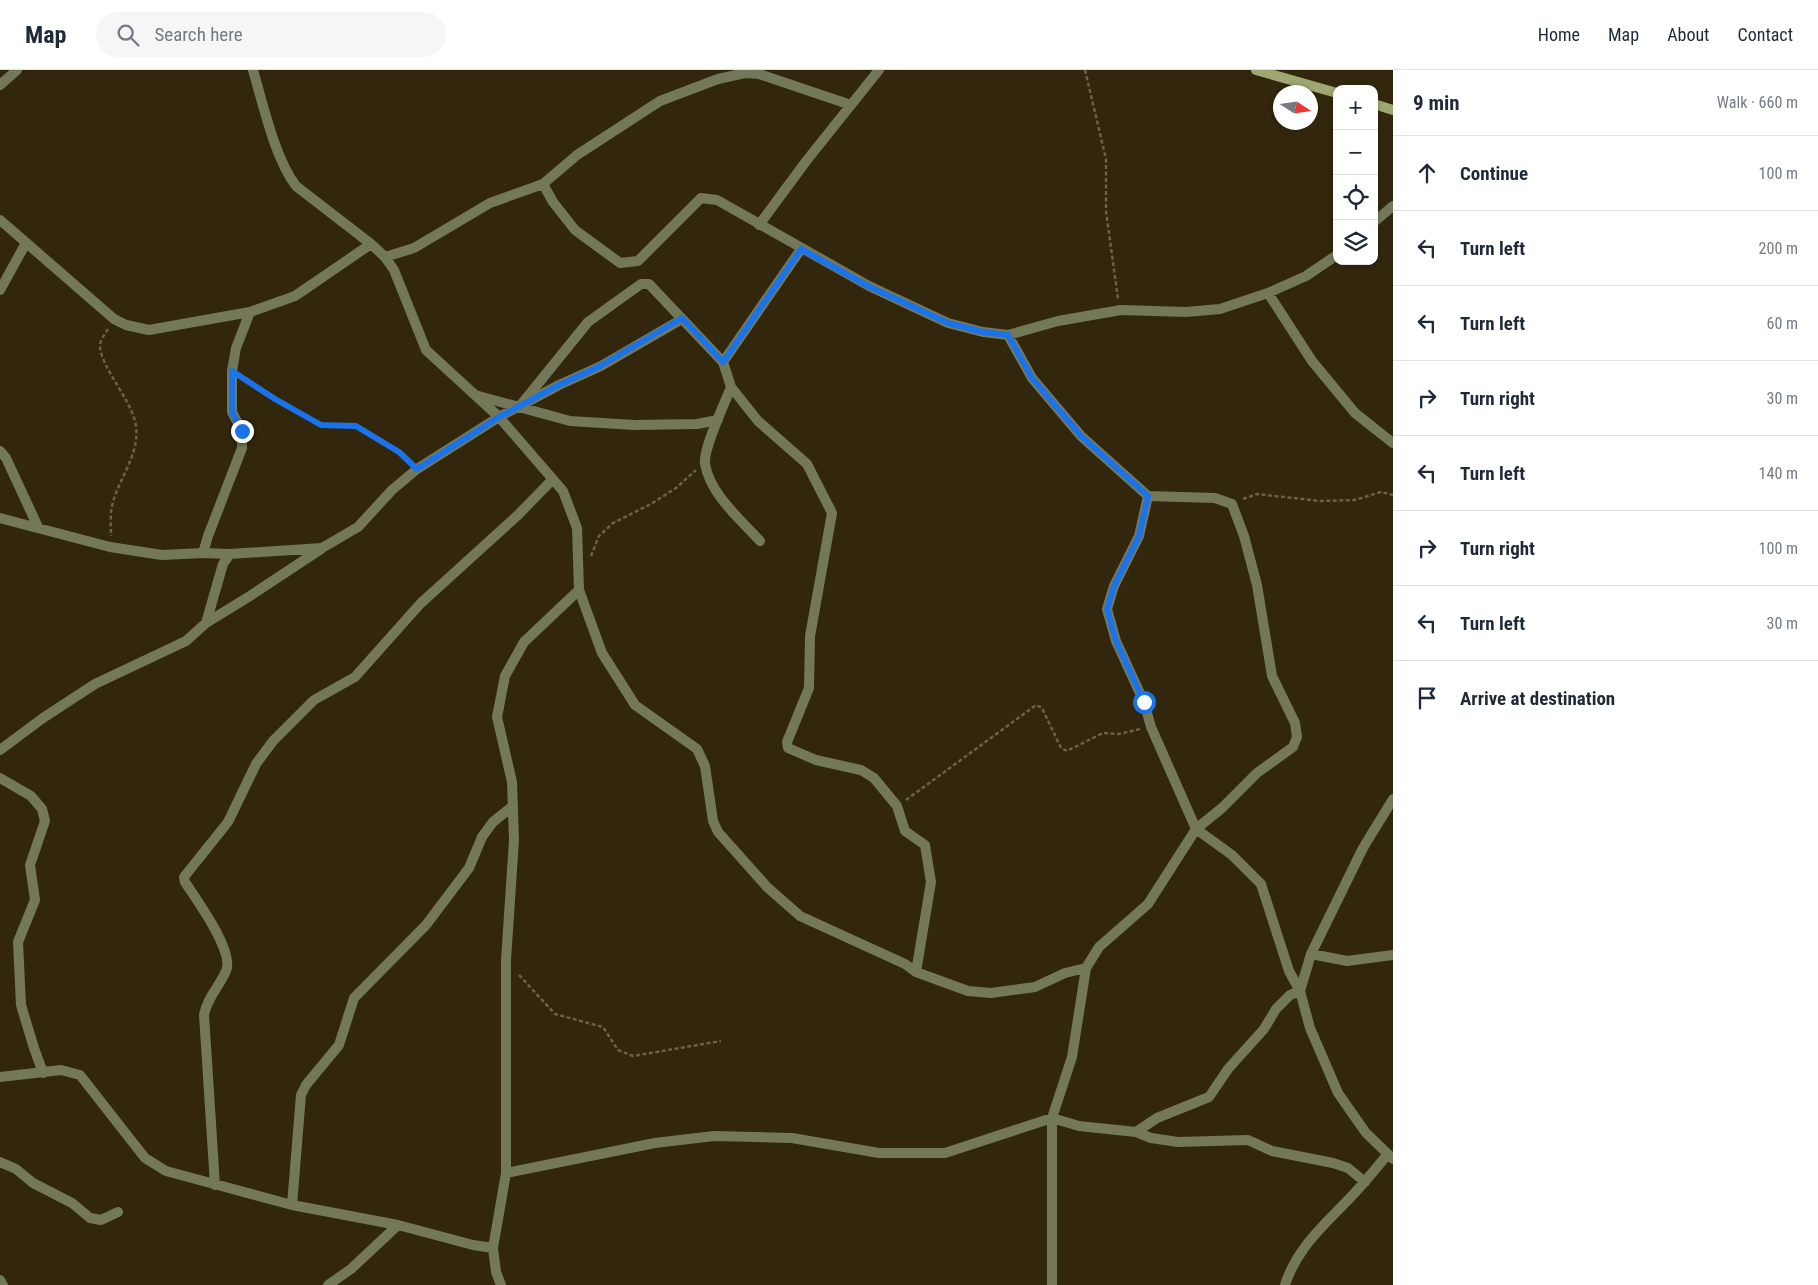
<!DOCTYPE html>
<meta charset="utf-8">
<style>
:root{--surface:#fff;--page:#f6f6f7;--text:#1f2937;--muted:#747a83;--line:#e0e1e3}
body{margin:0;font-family:"Roboto Condensed",sans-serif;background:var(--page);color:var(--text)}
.controls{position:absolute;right:15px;top:15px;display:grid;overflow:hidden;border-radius:10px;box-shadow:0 1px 4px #0004}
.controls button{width:45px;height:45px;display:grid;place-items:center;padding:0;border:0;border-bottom:1px solid var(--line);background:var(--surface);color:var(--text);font:25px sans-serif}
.compass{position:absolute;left:1273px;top:15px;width:45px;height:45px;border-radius:50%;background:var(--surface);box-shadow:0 1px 4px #0004;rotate:102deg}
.stop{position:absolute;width:15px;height:15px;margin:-11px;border:4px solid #1a73e8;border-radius:50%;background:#fff}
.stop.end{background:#1a73e8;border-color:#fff;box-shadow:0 1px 5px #0008}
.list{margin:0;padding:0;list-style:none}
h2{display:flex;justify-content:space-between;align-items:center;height:65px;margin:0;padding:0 20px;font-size:21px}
h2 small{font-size:16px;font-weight:400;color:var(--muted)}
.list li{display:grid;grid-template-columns:32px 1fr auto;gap:15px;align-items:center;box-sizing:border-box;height:75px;padding:0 20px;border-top:1px solid var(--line)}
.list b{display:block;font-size:19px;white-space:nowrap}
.list em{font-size:16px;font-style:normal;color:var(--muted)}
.icon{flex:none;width:28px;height:28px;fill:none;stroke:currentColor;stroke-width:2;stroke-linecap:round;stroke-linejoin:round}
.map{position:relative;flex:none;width:1393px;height:1215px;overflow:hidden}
header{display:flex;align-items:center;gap:30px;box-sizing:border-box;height:70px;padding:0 25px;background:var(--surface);border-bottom:1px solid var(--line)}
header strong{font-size:24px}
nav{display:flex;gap:28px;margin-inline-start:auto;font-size:18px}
.search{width:350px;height:45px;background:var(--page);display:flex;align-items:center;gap:12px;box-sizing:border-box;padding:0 18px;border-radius:28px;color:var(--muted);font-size:19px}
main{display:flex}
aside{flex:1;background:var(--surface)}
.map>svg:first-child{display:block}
</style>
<header>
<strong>Map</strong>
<div class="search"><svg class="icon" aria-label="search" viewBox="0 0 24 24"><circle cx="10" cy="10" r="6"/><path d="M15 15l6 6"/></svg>Search here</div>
<nav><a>Home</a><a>Map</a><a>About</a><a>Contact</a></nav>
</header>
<main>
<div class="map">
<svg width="1393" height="1215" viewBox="0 0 1393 1215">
<rect width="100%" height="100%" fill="#32260d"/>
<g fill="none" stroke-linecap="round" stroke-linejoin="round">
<path stroke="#6b604a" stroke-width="2.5" stroke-dasharray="4 2.5" stroke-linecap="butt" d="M1085 0 1106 89V141L1118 229
M108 259C105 264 100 270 100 276 101 298 132 330 136 356 140 385 118 409 112 436 110 445 111 457 111 466
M243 308 275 329 321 355 356 356 399 382 409 391
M1243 429 1257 424 1320 431 1355 430 1381 422 1393 425
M591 486 599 466 613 453 651 434 676 418 696 400
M906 730 1036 635 1042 638 1061 678 1067 681 1103 663 1119 664 1140 659
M519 905 555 944 603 957 618 980 633 986 721 971"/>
<path stroke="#737858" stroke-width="10" d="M253 0C263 34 275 89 296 116L371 174 385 187 394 200 426 280 499 347 563 421 577 458 579 520 602 583 635 635 697 679 705 696 713 751 718 762 767 817 800 846 905 894 916 902
M0 15 17 0
M543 114 553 132 575 160 620 193 638 191 701 128 717 130 869 216 948 253 983 262 1008 265 1058 251 1121 240 1186 242 1220 239 1268 223 1306 206 1337 185
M0 150 114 249 126 255 149 260 250 242 295 226 371 174
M1374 152 1393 136
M759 155 807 90 879 0
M385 187 414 178 490 133 543 114 577 85 660 31 718 9 745 3 759 4 851 35
M0 220 26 173
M1268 223 1312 291 1355 343 1393 373
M1008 265 1032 308 1081 366 1148 426 1215 428 1232 434 1244 466 1257 515 1272 606 1295 653 1297 667 1293 677 1257 703 1222 738 1196 759 1148 834 1099 877 1086 898 1072 987 1052 1048V1215
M723 292 801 179
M731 317C725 333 703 378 705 394 710 424 740 449 760 471
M475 325 570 351 634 355 697 354 718 350
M520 336 588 252 641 214H649L723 292 731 317 758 351 807 394 832 443 810 566 809 618 787 672 788 678 816 690 861 700 874 708 897 736 905 761 925 775 931 812 916 902 968 921 991 923 1035 917 1065 903 1086 898
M0 381 6 388 38 457
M0 448 110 477 162 485 203 483 230 484
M203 483 208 466 242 378V361L232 342V301L236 278 250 242
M206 553 250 526 321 479
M0 680 43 648 95 614 186 571 206 553 223 494 230 484 322 478 358 457 392 420 417 399 499 347 559 315 601 296 682 249
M0 708 31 726 42 739 45 751 30 795 35 830 18 872 21 935 34 978 43 1003
M1393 729 1363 778 1311 884 1300 921 1310 958 1338 1023 1366 1063 1393 1089
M1311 884 1347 891 1393 885
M0 1007 61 1000 80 1005 145 1088 166 1101 292 1135 398 1155 473 1175 493 1178
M1136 1062 1157 1048 1209 1027 1228 999 1264 959 1276 939 1290 925 1300 921 1289 901 1261 814 1232 785 1196 759 1151 657 1144 632 1116 571 1107 539 1114 516 1139 466 1148 426
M0 1092 16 1099 33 1113 72 1133 90 1148 101 1150 118 1142
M506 1103 655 1073 714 1066 792 1068 879 1083H945L1052 1048 1079 1056 1136 1062 1151 1068 1178 1072 1248 1070 1272 1081 1333 1093 1348 1098 1365 1112
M215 1115 204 945C207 928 219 917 226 901 235 882 196 829 185 812L184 807 228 752 256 694 273 671 314 630 355 607 420 534 518 445 553 409
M292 1135 301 1025 306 1015 339 975 354 928 426 855 469 798 482 767 493 752 513 736
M0 1210 3 1215
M328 1215 351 1199 398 1155
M501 1215 496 1202 493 1178 506 1103V890L514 770 512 712 497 647 505 606 524 572 579 520
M1285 1215C1296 1180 1321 1158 1346 1132 1361 1117 1374 1101 1387 1085"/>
<path stroke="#9ea672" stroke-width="10" d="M1256 0 1337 23
M1374 34 1393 40"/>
</g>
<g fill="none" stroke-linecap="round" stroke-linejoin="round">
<path stroke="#1a73e8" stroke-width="6" d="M242 361 232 342V301L275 329 321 355 356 356 399 382 417 399 499 347 559 315 600 296 682 248 723 292 801 179 868 216 948 253 983 262 1008 265 1032 308 1081 366 1148 426 1139 466 1114 516 1107 539 1116 571 1144 632"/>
</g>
</svg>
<div class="controls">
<button>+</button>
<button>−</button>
<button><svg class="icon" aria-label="locate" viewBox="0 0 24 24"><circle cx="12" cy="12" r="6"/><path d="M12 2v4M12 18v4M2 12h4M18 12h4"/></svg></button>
<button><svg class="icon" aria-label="layers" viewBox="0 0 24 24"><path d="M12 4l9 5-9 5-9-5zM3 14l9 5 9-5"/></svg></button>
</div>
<svg class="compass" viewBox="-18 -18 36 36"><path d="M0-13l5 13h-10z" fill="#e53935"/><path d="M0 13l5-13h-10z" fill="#747a83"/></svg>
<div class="stop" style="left:1144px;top:632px"></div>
<div class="stop end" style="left:242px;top:361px"></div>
</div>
<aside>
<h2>9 min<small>Walk · 660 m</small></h2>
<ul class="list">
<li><svg class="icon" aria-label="ahead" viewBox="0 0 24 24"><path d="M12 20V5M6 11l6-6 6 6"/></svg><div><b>Continue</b></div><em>100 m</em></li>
<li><svg class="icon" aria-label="left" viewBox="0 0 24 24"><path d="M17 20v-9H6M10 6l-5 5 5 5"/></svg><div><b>Turn left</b></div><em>200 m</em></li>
<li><svg class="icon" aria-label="left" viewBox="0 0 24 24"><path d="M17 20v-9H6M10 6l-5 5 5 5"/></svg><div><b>Turn left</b></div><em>60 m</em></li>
<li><svg class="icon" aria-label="right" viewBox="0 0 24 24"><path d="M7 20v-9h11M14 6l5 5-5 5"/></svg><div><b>Turn right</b></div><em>30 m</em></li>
<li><svg class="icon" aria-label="left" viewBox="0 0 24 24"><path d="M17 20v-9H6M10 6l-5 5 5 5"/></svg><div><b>Turn left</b></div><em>140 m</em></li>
<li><svg class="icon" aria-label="right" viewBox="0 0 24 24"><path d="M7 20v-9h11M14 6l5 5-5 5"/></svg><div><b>Turn right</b></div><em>100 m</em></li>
<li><svg class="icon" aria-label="left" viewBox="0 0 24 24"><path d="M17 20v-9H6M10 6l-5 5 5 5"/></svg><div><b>Turn left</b></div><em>30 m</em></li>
<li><svg class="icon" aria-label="arrive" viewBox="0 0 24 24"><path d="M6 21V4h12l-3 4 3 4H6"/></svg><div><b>Arrive at destination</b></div></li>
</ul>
</aside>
</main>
